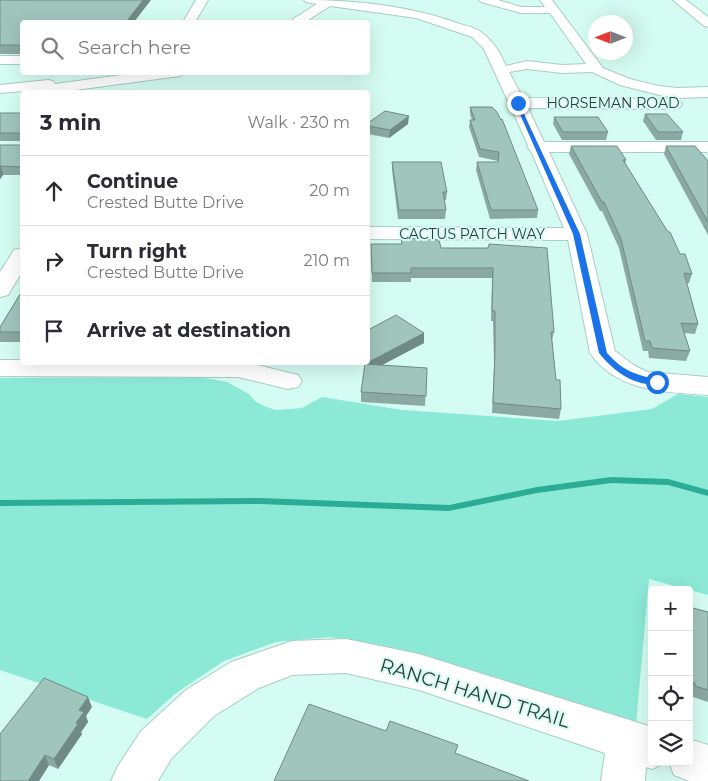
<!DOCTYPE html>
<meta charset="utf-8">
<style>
:root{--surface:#fff;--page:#f7f7f7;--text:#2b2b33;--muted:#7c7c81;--line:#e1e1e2}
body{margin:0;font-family:Montserrat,sans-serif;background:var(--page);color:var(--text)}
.controls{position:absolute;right:15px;bottom:15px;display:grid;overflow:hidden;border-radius:5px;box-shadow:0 5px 20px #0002}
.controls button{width:45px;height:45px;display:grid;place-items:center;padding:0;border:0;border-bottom:1px solid var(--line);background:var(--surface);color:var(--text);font:25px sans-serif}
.compass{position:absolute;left:588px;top:15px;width:45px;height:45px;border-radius:50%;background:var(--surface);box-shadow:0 5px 20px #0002;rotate:270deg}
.stop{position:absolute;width:15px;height:15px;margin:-11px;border:4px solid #1a73e8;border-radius:50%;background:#fff}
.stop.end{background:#1a73e8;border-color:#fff;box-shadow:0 1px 5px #0008}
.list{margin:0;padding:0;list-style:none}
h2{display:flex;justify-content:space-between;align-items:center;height:65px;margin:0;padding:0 20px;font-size:21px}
h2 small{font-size:16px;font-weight:400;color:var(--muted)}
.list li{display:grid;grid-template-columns:32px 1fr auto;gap:15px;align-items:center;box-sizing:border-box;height:70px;padding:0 20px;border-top:1px solid var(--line)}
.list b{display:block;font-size:19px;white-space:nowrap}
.list p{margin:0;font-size:16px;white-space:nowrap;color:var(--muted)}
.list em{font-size:16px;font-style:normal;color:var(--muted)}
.icon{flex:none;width:28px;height:28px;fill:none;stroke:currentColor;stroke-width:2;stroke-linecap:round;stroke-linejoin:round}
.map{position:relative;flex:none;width:708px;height:781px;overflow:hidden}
.search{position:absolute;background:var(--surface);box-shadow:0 5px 20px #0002;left:20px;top:20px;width:350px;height:55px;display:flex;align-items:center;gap:12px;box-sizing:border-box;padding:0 18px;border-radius:5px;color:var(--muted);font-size:19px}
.panel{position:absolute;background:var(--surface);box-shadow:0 5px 20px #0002;left:20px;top:90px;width:350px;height:275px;border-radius:5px}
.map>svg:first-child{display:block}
</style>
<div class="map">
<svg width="708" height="781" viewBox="0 0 708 781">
<rect width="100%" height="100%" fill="#d5fcf2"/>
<path fill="#8be9d5" d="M200 377 227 382 249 394 255 401 264 406 276 410 302 408 322 397 402 410 558 421 652 409 678 394 708 397V595L649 579 636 724 383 646 330 637 276 642 224 661 176 693 147 719 0 670V378Z"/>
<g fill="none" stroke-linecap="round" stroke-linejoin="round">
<path fill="#2aac96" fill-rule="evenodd" d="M611 477 668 479 708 490V496L668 485 611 483 537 493 449 511 259 504 0 506V500L259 498 449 505 537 487Z"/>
<defs>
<path id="minor" d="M196 0H208L195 22H183Z
M304 0C355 0 411 6 460 24 467 26 476 28 481 32 494 41 500 53 506 66L527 61 562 65 586 64 550 13H521L481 2 479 0H498L521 7H545L540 0H552L603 68 630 79 659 86 677 88 708 87V97L677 98 659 95 620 85 592 72 562 73 527 69 509 72 523 98 674 99 680 101 682 104 680 107 674 109 528 108 544 142H708V152H549L587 234 615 351 635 366 648 372 708 377V395C665 392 617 392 590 353L568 240 368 239V227L564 228 531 151 527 147 528 145 484 49 472 37 416 18 330 6 305 22H291L293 19 317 4 306 2Z
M673 0H686L708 17V27L704 26Z
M0 56H22V64H0Z
M144 72H187L180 76 60 92 23 91 0 93V85L48 80 53 81 55 84Z
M22 248V272L8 295 0 297V272L14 250Z
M0 360H22V362H245L298 375 302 381 298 387 288 389 238 377 0 376Z
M346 639 419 654 652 727V762H667L652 769 646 767 645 781H601L605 753 419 690 346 673 292 675 259 688 214 716 171 759 158 781H111L118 766 141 731 186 690 231 662 292 641Z
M689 739 708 745V781H689L674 775 669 762H689Z"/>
</defs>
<use href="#minor" stroke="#a8cdc4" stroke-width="2"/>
<use href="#minor" fill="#fff" fill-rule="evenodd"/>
</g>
<path fill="#8aa9a2" d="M0 0 22 22V54H0Z
M470 107 538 210 537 218 490 219 476 170 477 162H498V161L479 157 469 127 470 120H472L470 114Z
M0 113H22V175H3L0 179V145H21V141H0Z
M645 114 683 132 681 140H656L643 121Z
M554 117 608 132 606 140H562L553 124Z
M368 123 408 124 389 138 368 134Z
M571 146 626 160 625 164 692 274 689 283H687L698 324 695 334 684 333 690 351 686 361 649 358 648 351H643L619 248 602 211H600L569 154Z
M666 146 708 161V235L664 154Z
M392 162 447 192 446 200H444L446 210 445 219H398L392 170Z
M401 237 441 248H488L554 332 552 340 556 380 561 409 559 419 492 413 494 364 493 321H491L492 278H411V282H372L371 244H401Z
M22 291V342H0V327Z
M424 333V343L382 365 427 368 425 406 361 402V392L365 362Z
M689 607 708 612V702L690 696Z
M92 707 86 716 88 722 81 732 82 734 58 769 49 765 39 781H0Z"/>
<path fill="#708a84" d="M143 0H151L134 22H126Z
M409 116 408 124 389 138 390 130Z
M1 166 3 175 0 179V168Z
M424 333V343L365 374V364Z
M88 697 92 707 86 716 88 722 81 732 82 734 58 769 54 759 76 723 79 710Z
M45 755 49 765 39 781H28Z"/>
<path fill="#a0c5bc" stroke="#708a84" d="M0 0H143L126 22H22V45H0Z
M470 107H492L497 112 501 120 502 119 538 210H491L477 162H498L499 152 480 149 470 120H475Z
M385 111 409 116 390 130 368 126V123Z
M0 113H22V167L1 166 0 168V145H21V133H0Z
M645 114H667L683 132H658Z
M554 117H598L608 132H563Z
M571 146H617L626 160H623L668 232H670L680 254H685L692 274 684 273 698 324 681 323 690 351 652 348 650 341H645L621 239 604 202H602Z
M666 146H695L708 161V222Z
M392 162H441L447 192H443L446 210H399Z
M401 237 439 240 441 248H488L489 244 547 248 554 332H551L556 380H560L561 409 493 403 495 354V311H492L493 268H411V273H372L371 244H402Z
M22 291V332H0V327Z
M396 315 424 333 365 364V362H368V330Z
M365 364 427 368 426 396 361 392Z
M689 607 708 612V690L695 686V683L689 681Z
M44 678 88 697 79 710 84 712 76 723 78 724 54 759 45 755 28 781H0V734Z
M309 704 386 731 390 721 458 745 455 753 529 781H274Z"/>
<path fill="#1a73e8" d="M518 101 580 234 607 353C624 372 635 374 659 380V384C635 387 613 371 599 353L573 234 515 103Z"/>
<g text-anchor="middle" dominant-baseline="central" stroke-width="4" stroke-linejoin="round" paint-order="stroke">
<g font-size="14" fill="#2f3e3a" stroke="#d5fcf2">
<text x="613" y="103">HORSEMAN ROAD</text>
<text x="472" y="234">CACTUS PATCH WAY</text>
</g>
<g font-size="19" fill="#2f3e3a" stroke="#d5fcf2">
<text transform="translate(475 693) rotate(17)">RANCH HAND TRAIL</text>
</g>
</g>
</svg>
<div class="controls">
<button>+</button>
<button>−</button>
<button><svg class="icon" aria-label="locate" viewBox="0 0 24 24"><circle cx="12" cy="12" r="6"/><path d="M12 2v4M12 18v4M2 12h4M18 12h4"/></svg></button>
<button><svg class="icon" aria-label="layers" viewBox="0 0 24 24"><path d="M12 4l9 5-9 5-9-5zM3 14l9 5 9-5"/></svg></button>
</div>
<svg class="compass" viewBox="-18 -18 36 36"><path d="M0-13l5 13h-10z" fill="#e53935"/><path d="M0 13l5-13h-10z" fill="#7c7c81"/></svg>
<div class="stop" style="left:657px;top:382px"></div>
<div class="stop end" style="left:518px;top:103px"></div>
<div class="search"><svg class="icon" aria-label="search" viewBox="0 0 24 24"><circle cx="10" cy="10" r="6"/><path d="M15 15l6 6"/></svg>Search here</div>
<section class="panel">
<h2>3 min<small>Walk · 230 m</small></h2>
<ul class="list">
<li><svg class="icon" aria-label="ahead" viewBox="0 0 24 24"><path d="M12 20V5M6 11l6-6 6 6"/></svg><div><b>Continue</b><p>Crested Butte Drive</p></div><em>20 m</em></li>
<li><svg class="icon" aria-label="right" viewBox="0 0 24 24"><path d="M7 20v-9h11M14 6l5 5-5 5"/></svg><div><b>Turn right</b><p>Crested Butte Drive</p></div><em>210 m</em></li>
<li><svg class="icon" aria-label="arrive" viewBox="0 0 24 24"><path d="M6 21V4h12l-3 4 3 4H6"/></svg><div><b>Arrive at destination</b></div></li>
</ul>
</section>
</div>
